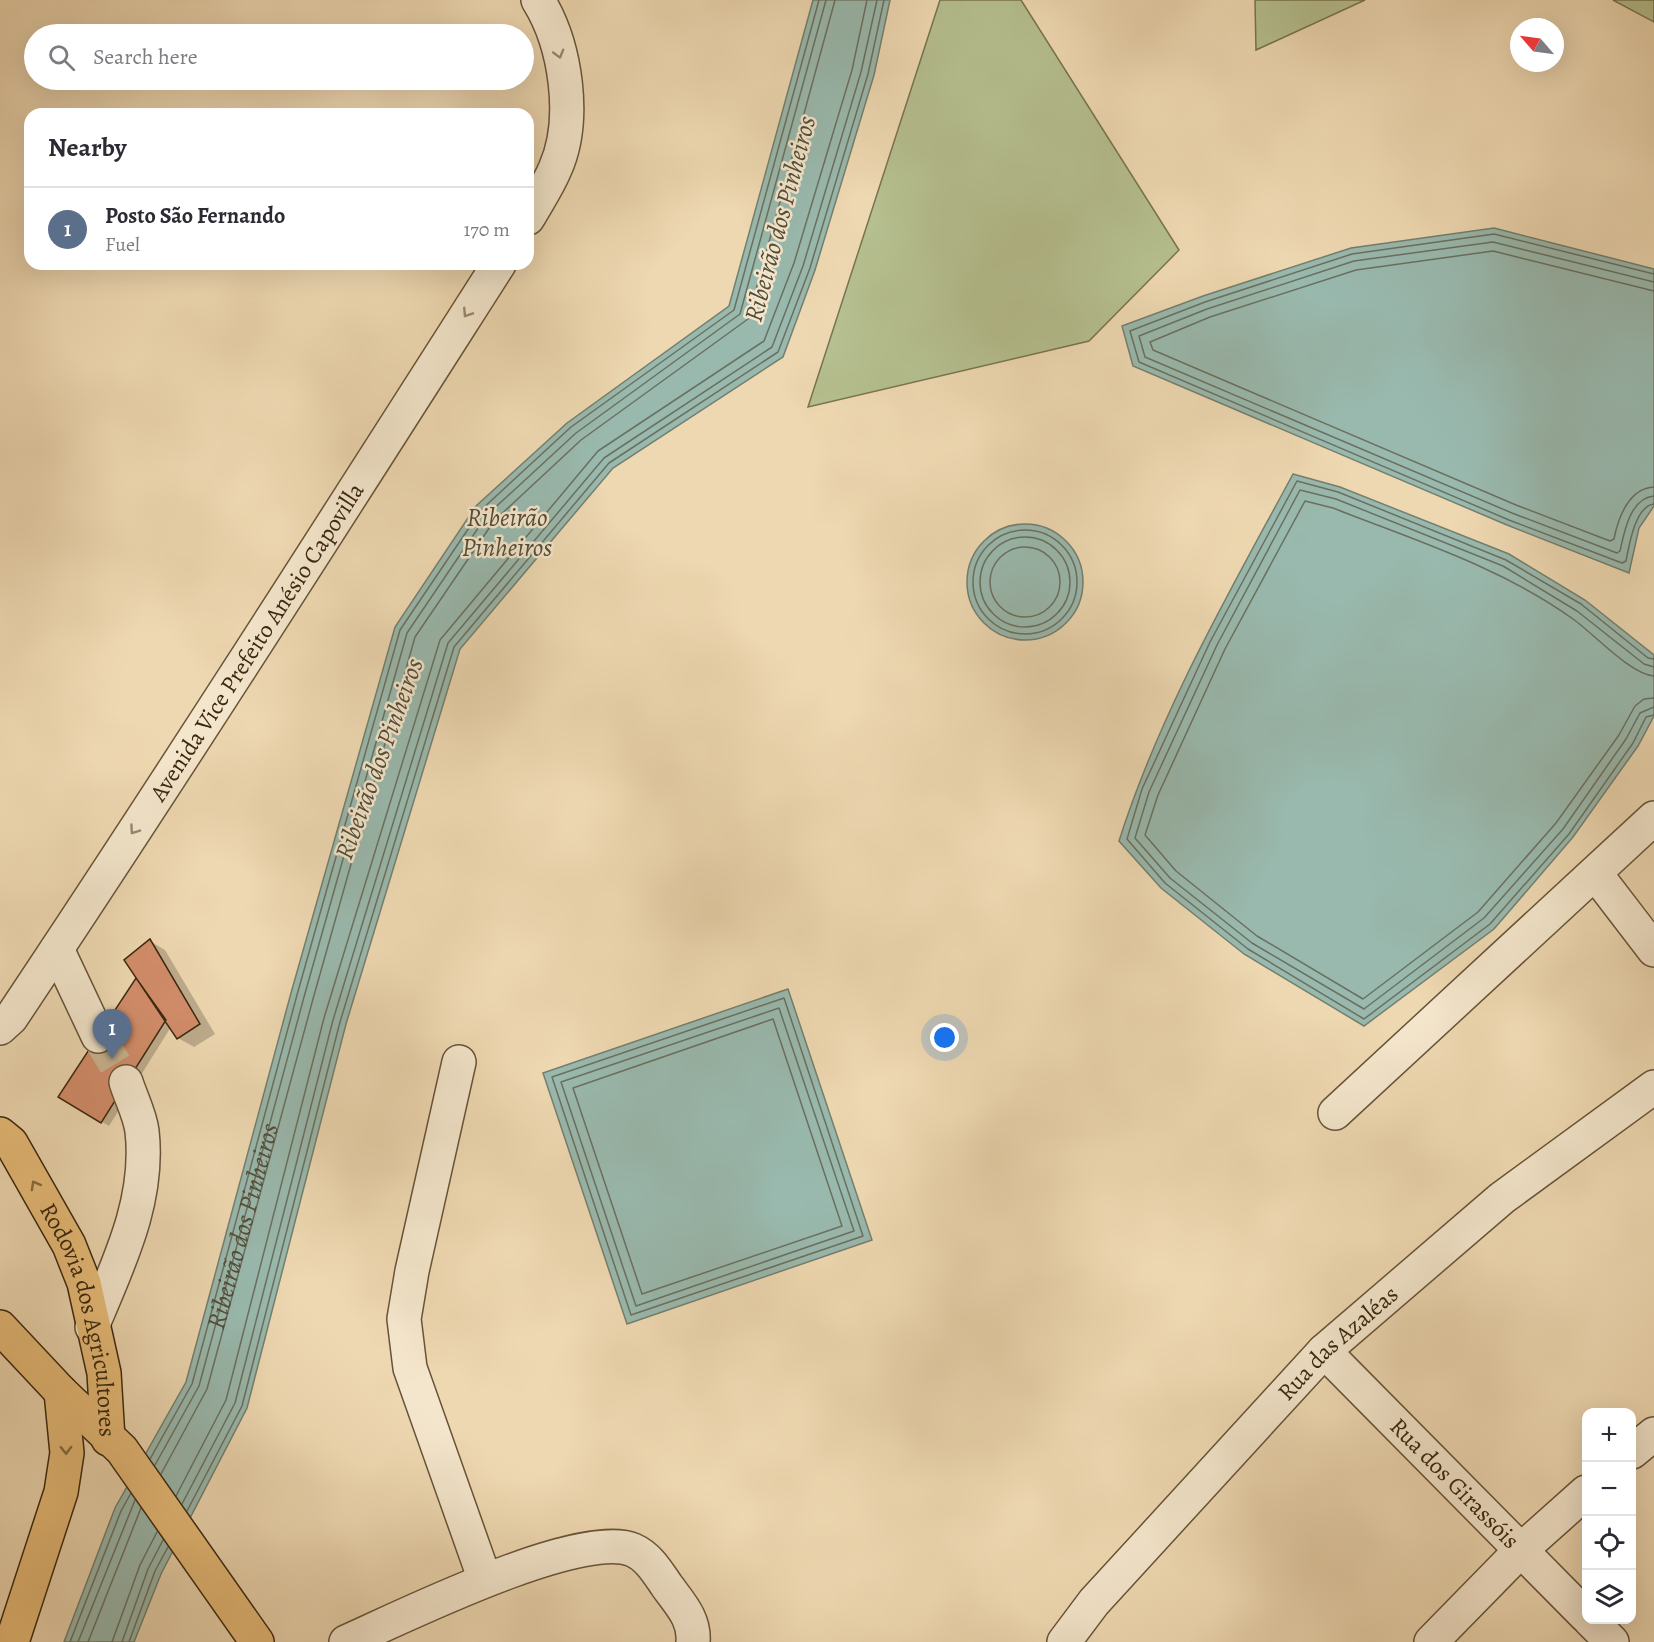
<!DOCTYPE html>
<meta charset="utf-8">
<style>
:root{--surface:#fff;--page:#f2f2f3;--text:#2b2b33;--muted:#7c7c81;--line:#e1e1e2;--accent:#1a73e8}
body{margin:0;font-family:Alegreya,serif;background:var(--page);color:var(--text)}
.controls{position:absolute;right:18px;bottom:18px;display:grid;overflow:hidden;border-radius:12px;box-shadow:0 6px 24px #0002}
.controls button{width:54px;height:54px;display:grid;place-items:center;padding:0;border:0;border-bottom:2px solid var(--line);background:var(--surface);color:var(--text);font:30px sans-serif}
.compass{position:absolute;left:1510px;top:18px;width:54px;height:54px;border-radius:50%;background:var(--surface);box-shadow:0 6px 24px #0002;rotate:298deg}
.you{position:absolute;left:945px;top:1038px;width:21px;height:21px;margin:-15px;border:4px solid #fff;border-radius:50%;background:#1a73e8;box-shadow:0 0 0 9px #1a73e833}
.badge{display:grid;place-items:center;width:39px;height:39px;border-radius:50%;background:var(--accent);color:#fff;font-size:20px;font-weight:700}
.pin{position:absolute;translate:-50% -50px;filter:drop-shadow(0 2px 3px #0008)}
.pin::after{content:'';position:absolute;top:32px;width:21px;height:18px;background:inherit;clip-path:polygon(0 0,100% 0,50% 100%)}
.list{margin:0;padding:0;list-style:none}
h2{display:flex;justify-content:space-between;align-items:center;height:78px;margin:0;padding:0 24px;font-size:26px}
h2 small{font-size:20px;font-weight:400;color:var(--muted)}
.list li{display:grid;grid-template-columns:39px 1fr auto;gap:18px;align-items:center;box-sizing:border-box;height:84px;padding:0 24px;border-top:2px solid var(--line)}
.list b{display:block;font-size:22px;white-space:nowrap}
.list p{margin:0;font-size:20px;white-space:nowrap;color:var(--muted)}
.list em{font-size:20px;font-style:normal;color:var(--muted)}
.icon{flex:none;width:33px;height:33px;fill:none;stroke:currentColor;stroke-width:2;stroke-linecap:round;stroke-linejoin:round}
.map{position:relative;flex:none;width:1654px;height:1642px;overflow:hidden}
.search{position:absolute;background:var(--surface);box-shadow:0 6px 24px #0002;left:24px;top:24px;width:510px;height:66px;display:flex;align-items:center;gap:15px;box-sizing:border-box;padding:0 21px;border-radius:33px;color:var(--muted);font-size:22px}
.panel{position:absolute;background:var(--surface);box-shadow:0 6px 24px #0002;left:24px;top:108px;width:510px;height:162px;border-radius:18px}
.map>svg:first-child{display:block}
</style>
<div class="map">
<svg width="1654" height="1642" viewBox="0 0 1654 1642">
<rect width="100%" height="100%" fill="#eed8b1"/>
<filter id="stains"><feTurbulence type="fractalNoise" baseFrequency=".00333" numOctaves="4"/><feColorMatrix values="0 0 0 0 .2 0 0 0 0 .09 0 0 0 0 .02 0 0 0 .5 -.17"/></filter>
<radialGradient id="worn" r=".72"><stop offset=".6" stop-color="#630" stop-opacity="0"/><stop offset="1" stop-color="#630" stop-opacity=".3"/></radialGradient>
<path fill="#b5bf8f" stroke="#787450" stroke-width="1.5" d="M940 0H1021L1179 250 1089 341 808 407Z
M1255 0H1365L1256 50Z
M1613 0H1654V22Z"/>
<path fill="#99b9ae" stroke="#737f6f" stroke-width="1.5" d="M813 0H890L874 75 815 270 783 357 613 468 460 649 346 1024 247 1408 161 1574 134 1642H64L115 1508 186 1382 291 993 395 627 476 506 567 423 729 306Z
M1494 228 1654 269V506L1639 528 1629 573 1507 525 1133 366 1122 326 1203 296 1351 248Z
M1293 474 1340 487 1509 554 1585 600 1654 655V716L1638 746 1573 837 1494 929 1364 1026 1244 954 1161 888 1119 841C1160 712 1229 593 1293 474Z
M967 582a58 58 0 1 1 116 0a58 58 0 1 1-116 0Z
M788 989 872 1240 627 1324 543 1073Z"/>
<path fill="#0003" d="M150 941 165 950 215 1034 194 1047 178 1038 171 1027 109 1126 60 1097 141 982Z"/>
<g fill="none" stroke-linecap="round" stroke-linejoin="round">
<g stroke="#6a705f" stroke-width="1.5">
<path d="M1654 274 1494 234 1352 254 1205 302 1130 331 1139 362 1509 520 1622 563 1626 561C1629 546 1635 506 1654 504"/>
<path d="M1654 282 1493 242 1354 261 1207 309 1139 336 1145 357 1512 513 1617 553 1620 551C1624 533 1630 498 1654 496"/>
<path d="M1654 291 1493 251 1356 270 1210 317 1150 342 1153 350 1516 505 1610 541 1614 539C1618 518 1629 488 1654 487"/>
<circle cx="1025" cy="582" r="52"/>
<circle cx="1025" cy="582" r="45"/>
<circle cx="1025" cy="582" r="35"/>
<path d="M1654 659 1648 658 1581 604 1506 560 1338 492 1297 481 1210 642 1142 789 1127 839 1165 883 1248 949 1364 1019 1490 924 1569 834 1633 743 1646 717 1654 715"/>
<path d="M1654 667 1644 664 1577 611 1503 566 1336 499 1300 490 1217 645 1149 792 1135 838 1170 878 1252 943 1364 1009 1484 918 1563 829 1626 739 1640 713 1654 707"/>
<path d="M1654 676C1631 675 1593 633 1573 619 1501 567 1414 540 1333 508L1305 501 1225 649 1158 795 1145 835 1176 871 1257 936 1363 999 1478 912 1556 823 1619 735 1635 706 1644 699 1654 698"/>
<path d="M784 998 863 1236 631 1315 552 1077Z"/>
<path d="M779 1008 854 1231 636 1306 561 1082Z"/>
<path d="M773 1019 842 1226 642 1294 573 1088Z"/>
<path d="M150 1459 192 1384 297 995 400 630 481 510 571 427 734 310 819 0"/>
<path id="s1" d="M155 1465 199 1386 304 997 407 633 487 515 576 433 740 314 826 0"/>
<path d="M161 1474 207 1389 313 999 415 637 494 521 581 440 748 319 835 0"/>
<path d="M176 1496 226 1400 324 1018 440 640 598 451 764 341 794 263 852 70 867 0"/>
<path d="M182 1504 235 1403 333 1020 448 643 604 458 772 347 803 266 861 72 877 0"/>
<path d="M187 1511 242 1406 340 1022 454 647 609 463 778 352 810 268 868 74 884 0"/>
<path d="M70 1642 121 1511 131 1493"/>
<path d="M78 1642 135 1500"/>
<path d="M88 1642 141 1508"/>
<path d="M112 1642 140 1565 157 1532"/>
<path d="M122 1642 148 1569 163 1540"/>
<path d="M129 1642 155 1571 168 1547"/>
</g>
</g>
<path fill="#d38d6a" stroke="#3a2810" stroke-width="1.5" d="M150 939 200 1024 177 1039 124 960Z
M136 978 166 1020 101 1123 58 1097Z"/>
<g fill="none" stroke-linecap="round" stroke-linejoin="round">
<path stroke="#cab591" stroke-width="33" stroke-dasharray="33 16" stroke-linecap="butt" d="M98 1036 126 1082"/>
<defs>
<g id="minor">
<path d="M528 218C537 202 548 186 555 169 577 120 566 45 538 0"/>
<path d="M1595 873 1654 950"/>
<path d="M57 949 98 1036"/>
<path id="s2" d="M0 1028 11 1018C177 769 338 516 499 264"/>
<path d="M459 1062 412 1271 404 1319 410 1368 485 1580"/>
<path d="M1335 1113 1654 818"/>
<path d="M92 1327C118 1264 150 1201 142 1131 140 1115 131 1098 126 1082"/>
<path id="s3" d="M1324 1351 1586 1616"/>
<path d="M1632 1452 1654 1434"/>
<path d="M1590 1620 1612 1642"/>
<path d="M346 1642C400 1618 581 1528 633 1550 649 1557 658 1573 667 1586 680 1604 695 1619 693 1642"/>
<path id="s4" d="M1064 1642 1094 1602 1324 1351 1502 1198 1654 1087"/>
<path d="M1431 1642 1521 1550 1586 1492"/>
</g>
<g id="major">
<path id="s5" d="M0 1134 11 1143 69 1245 84 1283 104 1373 108 1439"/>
<path d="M0 1327 61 1392 122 1450 257 1642"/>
<path d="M12 1642 61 1492 67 1453 61 1392"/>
</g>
</defs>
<use href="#minor" stroke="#675438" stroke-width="36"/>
<use href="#major" stroke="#3a2810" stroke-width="36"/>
<use href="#minor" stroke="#f4e6cc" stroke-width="33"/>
<use href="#major" stroke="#e7bc78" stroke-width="33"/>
</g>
<defs><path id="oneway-chevron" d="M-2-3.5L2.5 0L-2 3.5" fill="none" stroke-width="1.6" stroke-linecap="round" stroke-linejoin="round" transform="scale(1.5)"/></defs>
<g stroke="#97876e">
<use href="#oneway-chevron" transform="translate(559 54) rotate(74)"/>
<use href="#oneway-chevron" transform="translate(467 313) rotate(123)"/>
<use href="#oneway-chevron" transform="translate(134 830) rotate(125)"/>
</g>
<g stroke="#886b3f">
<use href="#oneway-chevron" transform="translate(35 1185) rotate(-119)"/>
<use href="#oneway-chevron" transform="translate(66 1450) rotate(89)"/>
</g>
<g text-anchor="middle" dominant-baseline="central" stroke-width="5" stroke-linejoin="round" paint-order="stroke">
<g font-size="24" fill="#3a2810" stroke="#f4e6cc">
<text stroke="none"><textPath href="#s2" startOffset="464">Avenida Vice Prefeito Anésio Capovilla</textPath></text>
<text stroke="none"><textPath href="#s5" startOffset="207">Rodovia dos Agricultores</textPath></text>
<text stroke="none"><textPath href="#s4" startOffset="406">Rua das Azaléas</textPath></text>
<text stroke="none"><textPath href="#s3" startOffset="186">Rua dos Girassóis</textPath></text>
</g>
<g font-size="26" font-style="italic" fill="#524c38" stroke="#f4e6cc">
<text transform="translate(780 219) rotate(-75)">Ribeirão dos Pinheiros</text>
<text x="507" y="517">Ribeirão<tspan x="507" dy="30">Pinheiros</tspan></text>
<text transform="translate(379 759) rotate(-70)">Ribeirão dos Pinheiros</text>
<text stroke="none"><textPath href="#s1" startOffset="256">Ribeirão dos Pinheiros</textPath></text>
</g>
</g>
<rect width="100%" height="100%" filter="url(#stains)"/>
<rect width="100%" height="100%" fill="url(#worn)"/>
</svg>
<div class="controls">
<button>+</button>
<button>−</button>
<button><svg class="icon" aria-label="locate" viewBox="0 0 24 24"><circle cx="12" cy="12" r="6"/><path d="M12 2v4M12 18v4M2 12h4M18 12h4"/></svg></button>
<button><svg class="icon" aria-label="layers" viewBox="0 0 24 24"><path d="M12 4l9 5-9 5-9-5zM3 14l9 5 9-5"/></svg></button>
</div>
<svg class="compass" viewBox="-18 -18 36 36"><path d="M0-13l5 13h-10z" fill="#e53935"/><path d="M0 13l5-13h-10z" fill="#7c7c81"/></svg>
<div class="you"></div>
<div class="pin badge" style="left:112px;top:1059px;background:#5c6f8a">1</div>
<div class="search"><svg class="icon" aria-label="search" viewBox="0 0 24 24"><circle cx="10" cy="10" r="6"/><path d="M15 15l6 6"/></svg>Search here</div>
<section class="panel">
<h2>Nearby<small></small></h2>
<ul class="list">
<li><span class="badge" style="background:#5c6f8a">1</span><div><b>Posto São Fernando</b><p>Fuel</p></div><em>170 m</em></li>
</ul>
</section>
</div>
